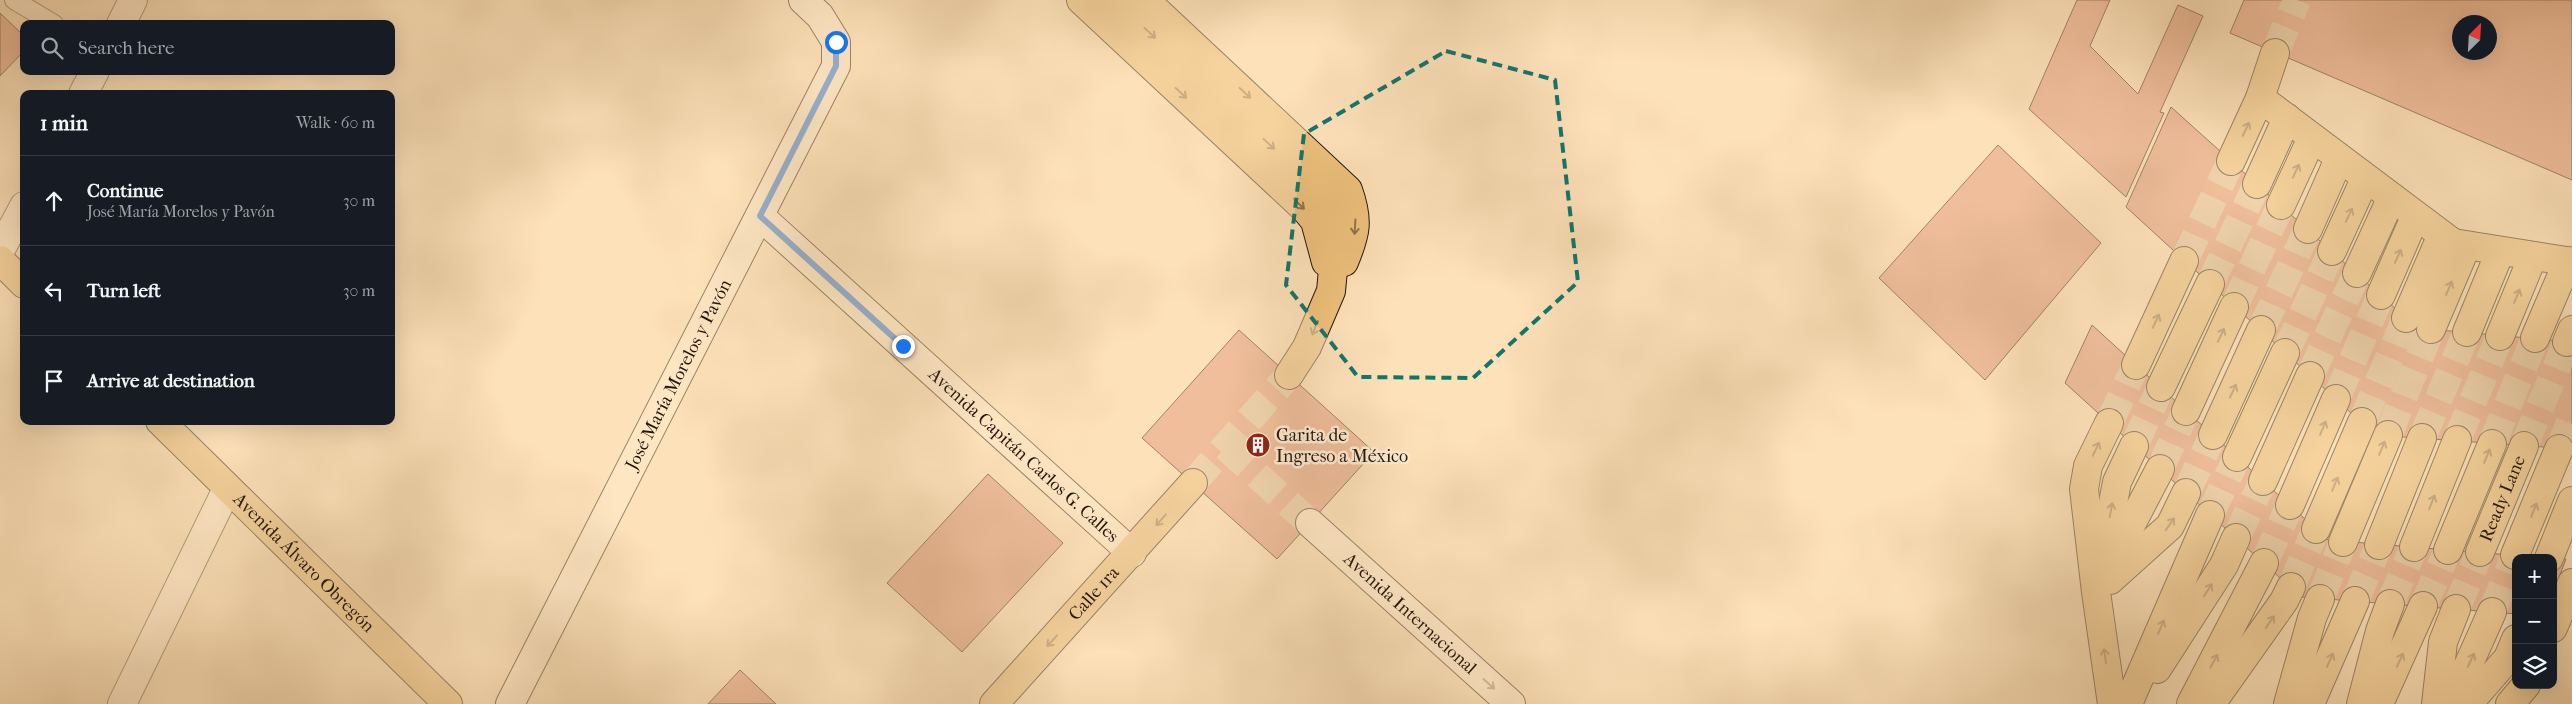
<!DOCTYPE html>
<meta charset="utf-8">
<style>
:root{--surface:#171b24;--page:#242831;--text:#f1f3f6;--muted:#9ea1a6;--line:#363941}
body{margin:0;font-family:"IM FELL French Canon",serif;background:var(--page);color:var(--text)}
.controls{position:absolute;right:15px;bottom:15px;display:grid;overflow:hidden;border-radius:10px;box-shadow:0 5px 20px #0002}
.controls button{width:45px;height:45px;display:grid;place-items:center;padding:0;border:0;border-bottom:1px solid var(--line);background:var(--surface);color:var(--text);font:25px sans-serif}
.compass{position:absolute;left:2452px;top:15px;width:45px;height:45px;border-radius:50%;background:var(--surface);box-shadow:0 5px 20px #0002;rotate:24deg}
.stop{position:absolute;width:15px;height:15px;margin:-11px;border:4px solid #1a73e8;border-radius:50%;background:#fff}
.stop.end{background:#1a73e8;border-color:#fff;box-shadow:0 1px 5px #0008}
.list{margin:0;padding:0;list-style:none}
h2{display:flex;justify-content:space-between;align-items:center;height:65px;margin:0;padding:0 20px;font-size:21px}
h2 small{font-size:16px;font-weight:400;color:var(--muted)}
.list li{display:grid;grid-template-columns:32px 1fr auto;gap:15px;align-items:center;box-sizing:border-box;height:90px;padding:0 20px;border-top:1px solid var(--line)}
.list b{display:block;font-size:19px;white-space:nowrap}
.list p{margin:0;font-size:16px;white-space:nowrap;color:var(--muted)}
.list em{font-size:16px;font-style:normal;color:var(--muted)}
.icon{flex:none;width:28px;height:28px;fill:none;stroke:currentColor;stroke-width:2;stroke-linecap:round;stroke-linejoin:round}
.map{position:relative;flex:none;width:2572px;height:704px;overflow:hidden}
.search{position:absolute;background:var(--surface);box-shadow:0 5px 20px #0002;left:20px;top:20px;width:375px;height:55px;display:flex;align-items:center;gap:12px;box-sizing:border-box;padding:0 18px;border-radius:10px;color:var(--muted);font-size:19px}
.panel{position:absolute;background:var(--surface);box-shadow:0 5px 20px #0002;left:20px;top:90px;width:375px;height:335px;border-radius:10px}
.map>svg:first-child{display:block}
</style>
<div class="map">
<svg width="2572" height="704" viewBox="0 0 2572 704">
<rect width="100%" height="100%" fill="#fde1b8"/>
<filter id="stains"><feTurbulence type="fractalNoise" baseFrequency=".004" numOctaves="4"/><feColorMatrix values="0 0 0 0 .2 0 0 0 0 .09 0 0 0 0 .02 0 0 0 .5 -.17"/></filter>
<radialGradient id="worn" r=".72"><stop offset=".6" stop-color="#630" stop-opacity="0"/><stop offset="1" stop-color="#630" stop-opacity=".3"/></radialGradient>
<path fill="#e19378" stroke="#23150d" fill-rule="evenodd" d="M2077 0H2110L2090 46 2138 94 2178 5 2203 16 2160 112 2164 113 2126 197 2029 109Z
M2244 0H2572V180L2230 33ZM2460 22H2490V52H2460Z
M0 13 24 36V51L0 76Z
M2171 107 2417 328 2572 342V449L2375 435 2126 207Z
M1998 145 2101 243 1985 380 1879 278Z
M2092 325 2328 540 2547 558H2516V614L2301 597 2065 383Z
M1239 330 1374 452 1277 559 1142 438Z
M988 474 1063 543 962 652 887 583Z
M2553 558 2566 559 2553 593Z
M740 670 776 704H708Z"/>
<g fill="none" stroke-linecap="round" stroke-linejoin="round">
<path stroke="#dcc29e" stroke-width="28" stroke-dasharray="28 14" stroke-linecap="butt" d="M1226 447 1310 523"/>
<path stroke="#dcc29e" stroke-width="28" stroke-dasharray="28 14" stroke-linecap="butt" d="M2388 435 2431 329
M2422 438 2467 332
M2457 440 2500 336
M2492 444 2535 338
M2524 446 2567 342
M2559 449 2572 417
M2320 599 2343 542
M2355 601 2379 545
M2390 604 2414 547
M2423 606 2448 550
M2456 609 2480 552
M2492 612 2515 555"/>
<path stroke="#dcc29e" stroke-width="28" stroke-dasharray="28 14" stroke-linecap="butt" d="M2275 53 2297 0
M2184 261 2231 161
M2210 284 2257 184
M2234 307 2281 205
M2261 330 2308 229
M2285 353 2332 251
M2310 376 2357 273
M2336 399 2381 295
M2362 422 2406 318
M2109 423 2136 365
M2134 446 2161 387
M2160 469 2186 411
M1193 483 1289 375
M2186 493 2213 435
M2210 515 2237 457
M2236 538 2263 481
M2264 563 2290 505
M2291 587 2316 529"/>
<defs>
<path id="lane" d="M14 0 54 24"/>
<path id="street" d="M121 24 133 0
M83 94 95 71
M0 251 24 206
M122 704 227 489"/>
<g id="secondary">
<path id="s1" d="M760 216 1132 553"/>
<path id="s2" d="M1310 523 1511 704"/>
<path id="s3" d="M510 704 836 66V42L820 16 803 0"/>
</g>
<g id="primary">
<path d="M2453 243 2572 262"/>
<path d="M2431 329 2466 247"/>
<path d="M2467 332 2500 252"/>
<path d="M2500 336 2533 256"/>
<path d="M2535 338 2568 261"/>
<path d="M2567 342 2572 330"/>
<path d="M2343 542 2388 435"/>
<path d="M2379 545 2422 438"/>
<path d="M2414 547 2457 440"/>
<path d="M2448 550 2492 444"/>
<path id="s4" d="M2480 552 2524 446"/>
<path d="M2515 555 2559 449"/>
<path d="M2549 558 2572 501"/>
<path d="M2553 628 2572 583"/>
<path d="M2288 704 2312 618 2320 599"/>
<path d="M2310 704 2355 601"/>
<path d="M2361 704 2380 631 2390 604"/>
<path d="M2379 704 2423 606"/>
<path d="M2436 704 2443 642 2456 609"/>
<path d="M2451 704 2492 612"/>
<path d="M2468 704 2508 658 2516 639"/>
<path d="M2510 704 2526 685"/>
</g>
<g id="highway">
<path d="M1081 0 1305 209 1315 221 1326 262"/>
<path d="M1114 0 1328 198 1336 217V238L1331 291 1307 347 1289 375"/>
<path d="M1145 0 1348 190C1359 221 1356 233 1344 262"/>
<path d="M2260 98 2453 243"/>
<path d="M2231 161 2260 98 2275 53"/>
<path d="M2257 184 2287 118"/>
<path d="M2281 205 2312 138"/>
<path d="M2308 229 2339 159"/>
<path d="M2332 251 2365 179"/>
<path d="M0 260 24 284"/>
<path d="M2357 273 2391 199"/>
<path d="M2381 295 2415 217"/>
<path d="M2406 318 2441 237"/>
<path d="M2136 365 2184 261"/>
<path d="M2161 387 2210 284"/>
<path d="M2186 411 2234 307"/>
<path id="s5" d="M160 421 448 704"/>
<path d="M2109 423 2088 466 2084 489 2096 592 2112 704"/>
<path d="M2213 435 2261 330"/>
<path d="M2237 457 2285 353"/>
<path d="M2263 481 2310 376"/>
<path d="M2290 505 2336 399"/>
<path d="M2316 529 2362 422"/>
<path d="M2101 566 2117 482 2134 446"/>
<path d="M2108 569 2160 469"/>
<path d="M2110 580 2170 526 2186 493"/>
<path d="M2157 669 2224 565 2236 538"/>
<path id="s6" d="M994 704 1193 483"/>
<path d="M2128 704 2210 515"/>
<path d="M2191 704 2264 563"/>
<path d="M2211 704 2284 601 2291 587"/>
</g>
</defs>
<use href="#lane" stroke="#5a4838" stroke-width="20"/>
<use href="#street" stroke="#5a4838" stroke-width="30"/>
<use href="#secondary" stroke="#23150d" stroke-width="30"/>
<use href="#primary" stroke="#23150d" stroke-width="30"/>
<use href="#highway" stroke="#23150d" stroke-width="30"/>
<use href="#lane" stroke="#feecd1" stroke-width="18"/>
<use href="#street" stroke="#feecd1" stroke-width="28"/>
<use href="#secondary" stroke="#feecd1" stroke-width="28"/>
<use href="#primary" stroke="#eec07c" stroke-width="28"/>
<use href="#highway" stroke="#eec07c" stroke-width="28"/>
</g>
<defs><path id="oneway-shaft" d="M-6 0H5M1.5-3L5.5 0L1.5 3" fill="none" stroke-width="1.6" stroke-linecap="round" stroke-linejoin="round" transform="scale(1.25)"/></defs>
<g stroke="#93734a">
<use href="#oneway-shaft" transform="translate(1150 33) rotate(43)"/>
<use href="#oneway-shaft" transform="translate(1181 93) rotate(43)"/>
<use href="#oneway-shaft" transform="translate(1245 93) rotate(43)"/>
<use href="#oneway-shaft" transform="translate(2246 129) rotate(-65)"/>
<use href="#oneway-shaft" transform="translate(1269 144) rotate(43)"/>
<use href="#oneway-shaft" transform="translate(2296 171) rotate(-65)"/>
<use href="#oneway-shaft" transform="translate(1299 204) rotate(44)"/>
<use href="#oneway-shaft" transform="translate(2349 215) rotate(-65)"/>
<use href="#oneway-shaft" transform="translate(1355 227) rotate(93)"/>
<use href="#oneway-shaft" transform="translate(2398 256) rotate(-66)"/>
<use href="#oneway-shaft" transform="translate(2449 288) rotate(-67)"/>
<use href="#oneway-shaft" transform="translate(2517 296) rotate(-67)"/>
<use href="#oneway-shaft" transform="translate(2156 321) rotate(-65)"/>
<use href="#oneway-shaft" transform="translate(1315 328) rotate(113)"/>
<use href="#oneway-shaft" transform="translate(2221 335) rotate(-65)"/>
<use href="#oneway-shaft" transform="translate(2233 391) rotate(-65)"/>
<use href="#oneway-shaft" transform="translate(2323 428) rotate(-67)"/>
<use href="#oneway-shaft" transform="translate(2382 448) rotate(-67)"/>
<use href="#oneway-shaft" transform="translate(2096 449) rotate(-65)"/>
<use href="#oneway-shaft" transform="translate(2487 456) rotate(-67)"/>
<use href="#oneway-shaft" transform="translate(2335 484) rotate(-67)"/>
<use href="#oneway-shaft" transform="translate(2432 502) rotate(-68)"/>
<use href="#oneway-shaft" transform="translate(2111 510) rotate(-79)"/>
<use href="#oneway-shaft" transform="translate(2534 510) rotate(-68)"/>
<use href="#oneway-shaft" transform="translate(1161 520) rotate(131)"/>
<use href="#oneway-shaft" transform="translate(2170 524) rotate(-55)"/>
<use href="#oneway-shaft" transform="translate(2208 590) rotate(-57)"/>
<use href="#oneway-shaft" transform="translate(2270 622) rotate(-55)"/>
<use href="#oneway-shaft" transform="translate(2161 627) rotate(-67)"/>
<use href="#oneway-shaft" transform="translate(1052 641) rotate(132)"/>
<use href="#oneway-shaft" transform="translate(2105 656) rotate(-98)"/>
<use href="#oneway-shaft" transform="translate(2330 660) rotate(-66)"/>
<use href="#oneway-shaft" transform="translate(2400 660) rotate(-65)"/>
<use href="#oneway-shaft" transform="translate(2471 660) rotate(-65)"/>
<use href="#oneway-shaft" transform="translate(2214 661) rotate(-62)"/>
</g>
<use stroke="#9b8b79" href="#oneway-shaft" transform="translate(1489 684) rotate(42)"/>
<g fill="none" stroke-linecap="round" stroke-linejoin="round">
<path stroke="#1a73e8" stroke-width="6" d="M836 42V66L760 216 903 346"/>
</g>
<path d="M0 0H2572V704H0ZM1446 51 1555 80 1578 282 1473 378 1358 377 1286 285 1304 134Z" fill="#fde1b8" fill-opacity=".55" fill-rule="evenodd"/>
<path fill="none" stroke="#0f766e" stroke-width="4" stroke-dasharray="10 6" stroke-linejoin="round" d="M1446 51 1555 80 1578 282 1473 378 1358 377 1286 285 1304 134Z"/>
<defs>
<symbol id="building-disc" viewBox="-11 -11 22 22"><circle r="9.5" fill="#8f2418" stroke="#feecd1"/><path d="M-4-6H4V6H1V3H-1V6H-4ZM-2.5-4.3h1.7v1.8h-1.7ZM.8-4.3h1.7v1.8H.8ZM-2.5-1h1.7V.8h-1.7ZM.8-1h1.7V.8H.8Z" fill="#fff"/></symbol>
</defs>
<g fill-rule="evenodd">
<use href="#building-disc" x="1244" y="431" width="28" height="28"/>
</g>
<g text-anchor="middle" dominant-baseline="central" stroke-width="5" stroke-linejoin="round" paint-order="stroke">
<g font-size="18" fill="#23150d" stroke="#feecd1">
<text stroke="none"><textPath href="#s3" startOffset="370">José María Morelos y Pavón</textPath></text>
<text stroke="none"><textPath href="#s1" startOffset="356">Avenida Capitán Carlos G. Calles</textPath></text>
<text stroke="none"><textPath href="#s4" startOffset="58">Ready Lane</textPath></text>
<text stroke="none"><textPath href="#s5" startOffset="202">Avenida Álvaro Obregón</textPath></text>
<text stroke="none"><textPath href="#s6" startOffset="149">Calle 1ra</textPath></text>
<text stroke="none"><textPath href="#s2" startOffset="135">Avenida Internacional</textPath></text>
</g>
<g font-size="18" fill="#23150d" stroke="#feecd1" text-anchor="start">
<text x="1276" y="435">Garita de<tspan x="1276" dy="21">Ingreso a México</tspan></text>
</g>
</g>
<rect width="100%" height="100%" filter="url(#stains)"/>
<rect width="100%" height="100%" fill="url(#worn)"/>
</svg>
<div class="controls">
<button>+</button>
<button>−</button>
<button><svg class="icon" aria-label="layers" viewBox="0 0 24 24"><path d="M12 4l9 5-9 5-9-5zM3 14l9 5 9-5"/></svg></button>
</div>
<svg class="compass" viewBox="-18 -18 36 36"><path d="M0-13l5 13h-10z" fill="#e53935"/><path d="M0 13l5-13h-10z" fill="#9ea1a6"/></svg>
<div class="stop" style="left:836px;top:42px"></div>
<div class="stop end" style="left:903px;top:346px"></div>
<div class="search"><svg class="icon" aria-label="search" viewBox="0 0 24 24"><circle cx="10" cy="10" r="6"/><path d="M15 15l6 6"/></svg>Search here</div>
<section class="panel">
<h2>1 min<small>Walk · 60 m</small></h2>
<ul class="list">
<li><svg class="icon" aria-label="ahead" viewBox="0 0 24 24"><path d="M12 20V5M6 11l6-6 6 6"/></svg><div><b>Continue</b><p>José María Morelos y Pavón</p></div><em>30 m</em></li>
<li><svg class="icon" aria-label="left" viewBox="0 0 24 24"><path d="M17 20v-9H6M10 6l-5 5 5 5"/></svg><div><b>Turn left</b></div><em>30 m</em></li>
<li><svg class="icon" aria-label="arrive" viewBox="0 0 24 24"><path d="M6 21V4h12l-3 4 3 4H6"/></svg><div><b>Arrive at destination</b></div></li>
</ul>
</section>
</div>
